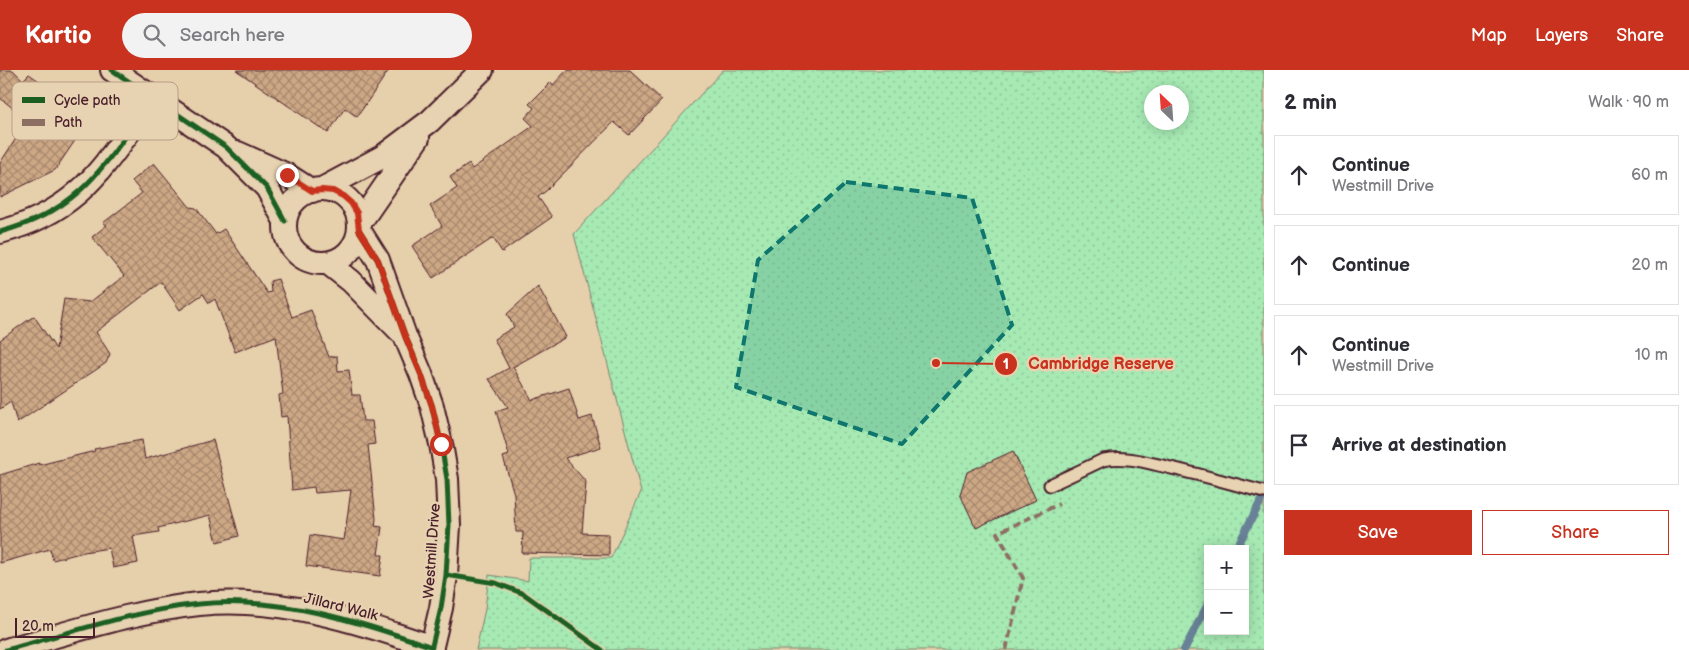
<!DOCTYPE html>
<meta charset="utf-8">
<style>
:root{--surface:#fff;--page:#f2f2f3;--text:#2b2b33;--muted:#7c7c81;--line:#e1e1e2;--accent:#c8321e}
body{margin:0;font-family:"Balsamiq Sans",sans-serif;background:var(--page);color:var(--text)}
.controls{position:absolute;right:15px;bottom:15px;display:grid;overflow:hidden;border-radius:0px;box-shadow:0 2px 12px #0003}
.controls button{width:45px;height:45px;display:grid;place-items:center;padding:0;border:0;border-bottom:1px solid var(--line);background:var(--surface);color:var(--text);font:25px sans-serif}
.compass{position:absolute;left:1144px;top:15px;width:45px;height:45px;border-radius:50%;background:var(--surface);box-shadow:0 2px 12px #0003;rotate:335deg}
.scale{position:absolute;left:15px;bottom:12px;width:80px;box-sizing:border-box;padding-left:5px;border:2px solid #4a1f2b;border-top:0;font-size:14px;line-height:18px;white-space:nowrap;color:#4a1f2b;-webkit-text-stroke:4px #e7d3b1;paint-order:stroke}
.stop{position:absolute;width:15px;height:15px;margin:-11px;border:4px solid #c8321e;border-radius:50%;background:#fff}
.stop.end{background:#c8321e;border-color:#fff;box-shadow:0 1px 5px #0008}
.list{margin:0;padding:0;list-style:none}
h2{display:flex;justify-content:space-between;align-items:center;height:65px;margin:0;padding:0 20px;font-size:21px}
h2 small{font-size:16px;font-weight:400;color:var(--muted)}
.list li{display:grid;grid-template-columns:32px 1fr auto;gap:15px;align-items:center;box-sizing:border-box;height:80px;margin:0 10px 10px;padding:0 10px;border:1px solid var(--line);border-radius:0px}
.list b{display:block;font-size:19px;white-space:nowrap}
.list p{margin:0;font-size:16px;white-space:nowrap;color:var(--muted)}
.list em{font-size:16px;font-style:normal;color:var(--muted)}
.actions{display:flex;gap:10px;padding:15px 20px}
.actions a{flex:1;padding:11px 0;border:1px solid var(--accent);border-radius:0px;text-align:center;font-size:18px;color:var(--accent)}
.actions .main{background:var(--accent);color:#fff}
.icon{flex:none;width:28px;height:28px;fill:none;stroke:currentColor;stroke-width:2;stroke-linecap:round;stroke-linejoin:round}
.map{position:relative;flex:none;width:1264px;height:580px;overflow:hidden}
header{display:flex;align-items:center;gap:30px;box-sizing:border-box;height:70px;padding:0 25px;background:var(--accent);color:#fff}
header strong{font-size:24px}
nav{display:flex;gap:28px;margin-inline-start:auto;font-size:18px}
.search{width:350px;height:45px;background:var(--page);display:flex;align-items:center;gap:12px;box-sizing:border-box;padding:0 18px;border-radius:28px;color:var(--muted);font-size:19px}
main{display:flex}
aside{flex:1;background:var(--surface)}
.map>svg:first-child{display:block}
</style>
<header>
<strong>Kartio</strong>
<div class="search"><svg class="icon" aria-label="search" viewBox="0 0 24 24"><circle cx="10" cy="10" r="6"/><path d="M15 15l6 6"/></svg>Search here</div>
<nav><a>Map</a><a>Layers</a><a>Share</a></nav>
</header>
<main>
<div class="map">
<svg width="1264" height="580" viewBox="0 0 1264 580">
<defs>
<pattern id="park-dots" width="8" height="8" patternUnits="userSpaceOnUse" patternTransform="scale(1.25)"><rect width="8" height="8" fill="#a6e9b3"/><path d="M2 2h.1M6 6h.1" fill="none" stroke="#90c79a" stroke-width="1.8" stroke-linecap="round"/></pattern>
<pattern id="building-cross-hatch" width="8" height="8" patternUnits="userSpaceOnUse" patternTransform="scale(1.25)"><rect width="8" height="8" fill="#cda885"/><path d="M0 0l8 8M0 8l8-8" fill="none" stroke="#a8886d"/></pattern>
</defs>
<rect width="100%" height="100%" fill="#e6cfab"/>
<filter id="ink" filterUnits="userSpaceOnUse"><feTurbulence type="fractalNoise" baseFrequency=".02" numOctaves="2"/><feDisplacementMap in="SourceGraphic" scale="10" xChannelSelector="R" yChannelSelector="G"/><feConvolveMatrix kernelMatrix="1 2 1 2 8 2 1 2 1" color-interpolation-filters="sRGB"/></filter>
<g filter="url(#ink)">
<path fill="url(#park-dots)" stroke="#78846f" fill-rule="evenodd" d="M723 0H1264V580H476L485 539 489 505 528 511 529 488H611L641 422 574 164ZM1152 22H1182V52H1152ZM1208 479H1245V561H1208Z"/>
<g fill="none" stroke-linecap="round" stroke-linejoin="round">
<path stroke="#688196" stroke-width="8" d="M1236 479 1264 425
M1184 580 1208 534"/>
</g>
<path fill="url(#building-cross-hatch)" stroke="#4a1f2b" d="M0 0H13L23 10 29 4 91 47 55 100 0 127V93L28 50 0 28Z
M236 0H389L357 47 345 38 328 63Z
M567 0H630L662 30 629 65 614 52 546 121 538 127 552 147 502 182 493 168 433 208 412 176 442 156 430 136 457 118 450 107 469 94 472 99 533 56 525 48 534 38 529 34 551 12 553 15Z
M154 93 190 137 196 138 216 164 224 159 267 223 271 222 270 211 278 209 292 247 311 240 329 287 337 286 338 301 349 300 352 325H360L363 351H372L375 374 368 375 376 449 375 456 382 457 378 485H383L380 506 306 496 310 465 344 470 351 420 315 423 314 417 292 420 287 346 281 347 279 325 283 324 276 266 235 282 215 229 209 233 203 224 180 240 161 212 96 262 110 284 106 293 17 353 11 332 0 339V270L34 246 56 279 64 229 90 232 124 206 92 167 107 155 103 153 142 123 132 111Z
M538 216 566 267 513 297 532 330 569 318 579 350 592 346 601 377 565 388 586 412 582 463 609 464V485L522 483 523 462H516L514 424 503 387 509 385 496 341 508 337 489 309 509 298 494 269 514 257 507 244Z
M142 370 145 389 213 370 239 466 217 472 210 445 158 458 159 462 133 466 138 493 113 498 109 478 84 482 53 490 50 479 0 493V405L39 393V395L95 381 94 379Z
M1013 381 1036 430 976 458 960 424 967 402Z"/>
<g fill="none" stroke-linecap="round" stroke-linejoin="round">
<defs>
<path id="lane" d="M1050 415 1103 390C1125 385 1149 393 1171 398 1202 405 1233 414 1264 422"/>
<path id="street" d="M112 0 226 77 267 118 285 151
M238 83 287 105 312 121
M322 119 382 87 430 51 482 0
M285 156a37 37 0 1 1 74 0a37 37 0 1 1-74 0Z
M359 154 418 68
M359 160 378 190 405 266 421 304 432 336 441 374 447 409 449 455 446 505 441 538 431 580
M0 162C84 140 105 92 154 28
M328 193 351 211 400 261
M6 580C69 563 133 541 199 534 278 526 358 551 432 577"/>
</defs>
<use href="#lane" stroke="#4a1f2b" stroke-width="15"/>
<use href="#street" stroke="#4a1f2b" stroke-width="26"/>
<use href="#lane" stroke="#e7d3b1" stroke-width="11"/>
<use href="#street" stroke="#e7d3b1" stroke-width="22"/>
<path stroke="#8d6e63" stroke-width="4" stroke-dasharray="8 4" stroke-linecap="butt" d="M1006 580 1023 508 997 463 1059 434"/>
<defs>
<path id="cycleway" d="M112 0 226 77 267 118 285 151
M359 160 378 190 405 266 421 304 432 336 441 374 447 409 449 455 446 505 441 538 431 580
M0 162C84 140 105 92 154 28
M446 505 496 513 524 524 602 580
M6 580C69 563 133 541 199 534 278 526 358 551 432 577"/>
</defs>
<use href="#cycleway" stroke="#e7d3b1" stroke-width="8"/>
<use href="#cycleway" stroke="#1b5e20" stroke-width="5"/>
</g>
</g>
<g fill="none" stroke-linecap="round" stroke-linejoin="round" filter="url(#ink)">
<path stroke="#c8321e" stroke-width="6" d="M287 105 312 121 322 120 333 121 343 126 351 133 357 143 359 160 378 190 405 266 421 304 432 336 441 374"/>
</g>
<path fill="#0f766e" fill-opacity="0.2" stroke="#0f766e" stroke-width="4" stroke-dasharray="10 6" stroke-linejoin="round" d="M846 112 972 128 1012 255 902 374 736 317 758 190Z"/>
<g text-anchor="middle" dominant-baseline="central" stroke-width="5" stroke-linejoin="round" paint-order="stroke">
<g font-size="15" fill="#4a1f2b" stroke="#e7d3b1">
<text transform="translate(432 481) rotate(-86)">Westmill Drive</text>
<text transform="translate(341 537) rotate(14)">Jillard Walk</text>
</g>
</g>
<rect x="12" y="12" width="166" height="58" rx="8" fill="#e7d3b1" stroke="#b89d89" stroke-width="1"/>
<rect x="22" y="27" width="23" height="6" fill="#1b5e20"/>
<rect x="22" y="49" width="23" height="7" fill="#8d6e63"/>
<g font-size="14" fill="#4a1f2b">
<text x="54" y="35">Cycle path</text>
<text x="54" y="57">Path</text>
</g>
<path fill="none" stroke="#c8321e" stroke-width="2" d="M936 293L1006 294"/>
<g fill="#c8321e" stroke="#e7d3b1" stroke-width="2">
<circle cx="936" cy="293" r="5"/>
<circle cx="1006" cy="294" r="12"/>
</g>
<g font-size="15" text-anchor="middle" font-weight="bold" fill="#fff">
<text x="1006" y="299">1</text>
</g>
<g font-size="16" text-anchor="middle" font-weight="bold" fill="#c8321e" stroke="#e7d3b1" stroke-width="5" stroke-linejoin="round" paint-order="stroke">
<text x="1101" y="299">Cambridge Reserve</text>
</g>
</svg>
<div class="controls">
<button>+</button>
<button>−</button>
</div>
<svg class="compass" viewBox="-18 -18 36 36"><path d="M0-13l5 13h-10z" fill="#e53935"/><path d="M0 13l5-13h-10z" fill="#7c7c81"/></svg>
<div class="scale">20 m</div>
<div class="stop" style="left:441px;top:374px"></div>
<div class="stop end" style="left:287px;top:105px"></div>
</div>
<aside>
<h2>2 min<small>Walk · 90 m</small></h2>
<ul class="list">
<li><svg class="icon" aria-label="ahead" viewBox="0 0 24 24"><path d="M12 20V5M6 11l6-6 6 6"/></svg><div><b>Continue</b><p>Westmill Drive</p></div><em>60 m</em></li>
<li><svg class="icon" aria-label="ahead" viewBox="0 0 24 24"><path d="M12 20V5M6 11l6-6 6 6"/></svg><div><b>Continue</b></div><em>20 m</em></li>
<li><svg class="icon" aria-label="ahead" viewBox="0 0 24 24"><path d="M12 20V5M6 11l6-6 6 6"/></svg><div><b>Continue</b><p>Westmill Drive</p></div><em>10 m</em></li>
<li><svg class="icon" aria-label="arrive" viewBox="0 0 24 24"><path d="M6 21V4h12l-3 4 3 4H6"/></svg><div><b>Arrive at destination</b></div></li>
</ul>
<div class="actions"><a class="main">Save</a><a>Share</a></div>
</aside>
</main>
